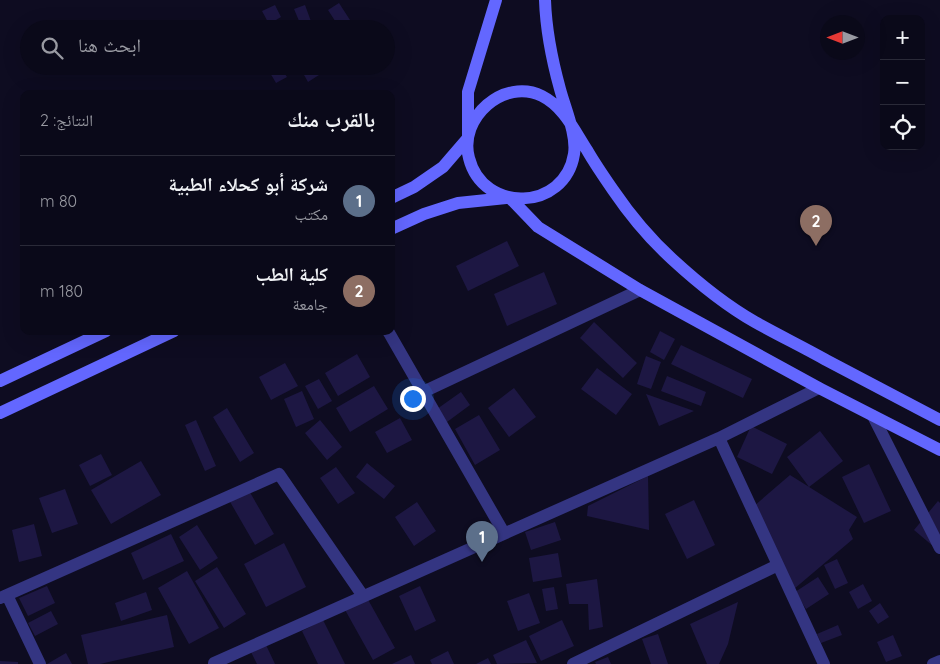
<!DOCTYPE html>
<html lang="ar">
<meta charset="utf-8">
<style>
:root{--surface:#0a0919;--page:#131222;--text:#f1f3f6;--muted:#999aa2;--line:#2a2a38;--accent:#00ebf7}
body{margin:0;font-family:Quicksand,"Noto Naskh Arabic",sans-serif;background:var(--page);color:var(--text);direction:rtl}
.controls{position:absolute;right:15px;top:15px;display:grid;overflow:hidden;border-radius:10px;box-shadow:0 5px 20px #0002}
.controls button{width:45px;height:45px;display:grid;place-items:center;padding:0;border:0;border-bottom:1px solid var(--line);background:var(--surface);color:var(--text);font:25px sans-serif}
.compass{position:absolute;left:820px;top:15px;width:45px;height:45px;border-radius:50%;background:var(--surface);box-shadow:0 5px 20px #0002;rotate:270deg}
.you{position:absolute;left:412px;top:398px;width:18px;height:18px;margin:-12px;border:4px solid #fff;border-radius:50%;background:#1a73e8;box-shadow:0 0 0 8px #1a73e833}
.badge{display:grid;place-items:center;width:32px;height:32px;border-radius:50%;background:var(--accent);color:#fff;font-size:16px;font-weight:700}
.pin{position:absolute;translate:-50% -41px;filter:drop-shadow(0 1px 2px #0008)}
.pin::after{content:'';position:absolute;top:26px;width:18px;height:15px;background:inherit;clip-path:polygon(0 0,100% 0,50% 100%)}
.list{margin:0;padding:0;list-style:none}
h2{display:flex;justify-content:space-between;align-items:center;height:65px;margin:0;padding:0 20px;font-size:21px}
h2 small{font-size:16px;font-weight:400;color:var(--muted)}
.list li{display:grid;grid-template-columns:32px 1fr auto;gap:15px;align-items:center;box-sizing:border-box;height:90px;padding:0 20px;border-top:1px solid var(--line)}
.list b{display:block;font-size:19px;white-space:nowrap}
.list p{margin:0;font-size:16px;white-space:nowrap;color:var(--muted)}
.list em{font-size:16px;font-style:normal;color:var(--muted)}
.icon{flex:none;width:28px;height:28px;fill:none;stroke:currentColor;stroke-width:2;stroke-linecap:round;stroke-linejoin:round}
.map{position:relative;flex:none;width:940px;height:664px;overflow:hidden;direction:ltr}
.search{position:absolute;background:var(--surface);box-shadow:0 5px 20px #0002;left:20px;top:20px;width:375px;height:55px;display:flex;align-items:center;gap:12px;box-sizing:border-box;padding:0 18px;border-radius:28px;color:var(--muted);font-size:19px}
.panel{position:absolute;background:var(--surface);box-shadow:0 5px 20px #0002;left:20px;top:90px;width:375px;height:245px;border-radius:10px;direction:rtl}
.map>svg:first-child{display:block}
</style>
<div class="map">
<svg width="940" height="664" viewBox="0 0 940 664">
<rect width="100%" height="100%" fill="#0e0c21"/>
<path fill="#1d1743" d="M339 3 350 20 339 27 328 10Z
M275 5 281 17 269 24 262 11Z
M305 5 312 24 302 28 294 9Z
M266 66H280L287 77 276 83Z
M299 66H314L319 75 308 82Z
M507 241 519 266 468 291 456 266Z
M544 272 557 304 507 326 494 294Z
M594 322 637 363 623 378 580 338Z
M660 331 675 339 664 360 650 352Z
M681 345 752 379 743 398 671 364Z
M357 354 370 377 338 396 325 373Z
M646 356 661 362 651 389 637 384Z
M285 363 298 386 271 400 259 377Z
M597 368 632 394 616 415 581 389Z
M667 376 706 392 701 406 661 391Z
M319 379 332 401 318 409 305 386Z
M374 386 388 409 350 432 336 408Z
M514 388 536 417 509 437 488 408Z
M302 391 314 419 296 427 284 399Z
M461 392 470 405 447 422 437 409Z
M646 394 694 411 659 426Z
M227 408 254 453 240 462 213 417Z
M479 415 500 450 475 465 455 429Z
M400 418 412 440 387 453 375 432Z
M196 420 216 466 205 471 185 425Z
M320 420 342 447 327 460 305 433Z
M751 426 787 444 772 474 737 457Z
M820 431 843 461 809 487 787 457Z
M101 454 112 475 90 486 79 465Z
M141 461 161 495 111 524 91 490Z
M367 463 395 486 384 499 356 477Z
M869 464 891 511 864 523 842 477Z
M336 467 355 493 338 504 320 478Z
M790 475 857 517 849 530 853 539 794 589 754 506Z
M648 476 649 530 587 516 588 506Z
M65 489 78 524 52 533 39 498Z
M248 489 274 534 255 545 229 500Z
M694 500 715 545 687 559 665 514Z
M938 501 940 503V552L914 530Z
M417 502 436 531 414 546 395 517Z
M555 522 561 540 531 550 525 532Z
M34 524 42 556 19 562 12 530Z
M197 525 218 558 200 570 179 537Z
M171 534 184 561 143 580 131 553Z
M284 543 306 587 266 607 244 564Z
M558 553 562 577 533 582 529 558Z
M837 559 848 583 835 589 824 565Z
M217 567 246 614 224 628 195 581Z
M187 571 219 628 189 644 158 588Z
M818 577 829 594 806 609 795 592Z
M597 579 603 627 589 630 588 604H569L566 584Z
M863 584 872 601 858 609 849 592Z
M47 586 55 603 28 616 19 598Z
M420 586 436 621 415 631 399 596Z
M554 587 558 609 546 611 542 589Z
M146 592 152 610 121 621 115 603Z
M529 593 540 623 518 631 507 601Z
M366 596 395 648 373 660 344 608Z
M738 602 728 644 719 664H707L690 624Z
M880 603 889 617 878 624 869 611Z
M51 611 58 624 35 636 28 623Z
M167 615 174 647 100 664H88L81 635Z
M323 620 345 664H318L302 631Z
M562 620 574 646 541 661 529 636Z
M838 625 842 635 821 643 817 634Z
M658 634 668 664H651L642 639Z
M893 635 902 656 886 662 877 642Z
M526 640 537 663 497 664 493 655Z
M266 645 275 664H257L251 652Z
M448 651 454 664H432L430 660Z
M66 653 72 664H47Z
M411 655 415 664H392Z
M608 657 611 664H596L595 662Z
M488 658 491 664H476Z
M0 661 18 662V664H0Z"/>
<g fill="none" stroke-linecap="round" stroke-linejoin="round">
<path stroke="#343582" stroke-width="12" d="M388 331 504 533
M423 392 640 290
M873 416 940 548
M719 438 824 664
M7 595 40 664
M0 598 279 474 363 596
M215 664 214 663 719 438 819 388
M573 664 778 565
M933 664 940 661"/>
<path stroke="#6367ff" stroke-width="12" d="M545 0C546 30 552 60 560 89 565 108 577 135 574 154 565 211 483 214 469 158 458 118 504 77 542 96 564 107 574 130 587 150 595 164 604 177 613 190 630 215 649 238 672 259 697 282 725 305 755 322 778 335 803 347 826 360 864 380 902 400 940 420
M391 198 414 187 443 167 468 138V92L496 0
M510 198 538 227 640 290 819 388 940 450
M391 229 424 214 458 203 506 198
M0 381 106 331
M0 413 174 331"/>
</g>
</svg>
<div class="controls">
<button>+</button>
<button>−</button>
<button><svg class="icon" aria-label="locate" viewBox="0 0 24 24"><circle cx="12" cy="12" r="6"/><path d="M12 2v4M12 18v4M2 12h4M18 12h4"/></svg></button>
</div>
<svg class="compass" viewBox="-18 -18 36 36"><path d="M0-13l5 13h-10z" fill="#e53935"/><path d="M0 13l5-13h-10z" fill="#999aa2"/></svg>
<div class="you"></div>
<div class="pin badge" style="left:482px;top:562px;background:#5c6f8a">1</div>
<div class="pin badge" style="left:816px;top:246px;background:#8d6e63">2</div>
<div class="search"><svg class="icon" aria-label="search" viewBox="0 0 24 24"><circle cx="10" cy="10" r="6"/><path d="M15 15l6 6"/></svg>ابحث هنا</div>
<section class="panel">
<h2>بالقرب منك<small>النتائج: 2</small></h2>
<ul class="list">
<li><span class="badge" style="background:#5c6f8a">1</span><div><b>شركة أبو كحلاء الطبية</b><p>مكتب</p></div><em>80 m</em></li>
<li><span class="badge" style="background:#8d6e63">2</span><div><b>كلية الطب</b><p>جامعة</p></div><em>180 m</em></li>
</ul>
</section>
</div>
